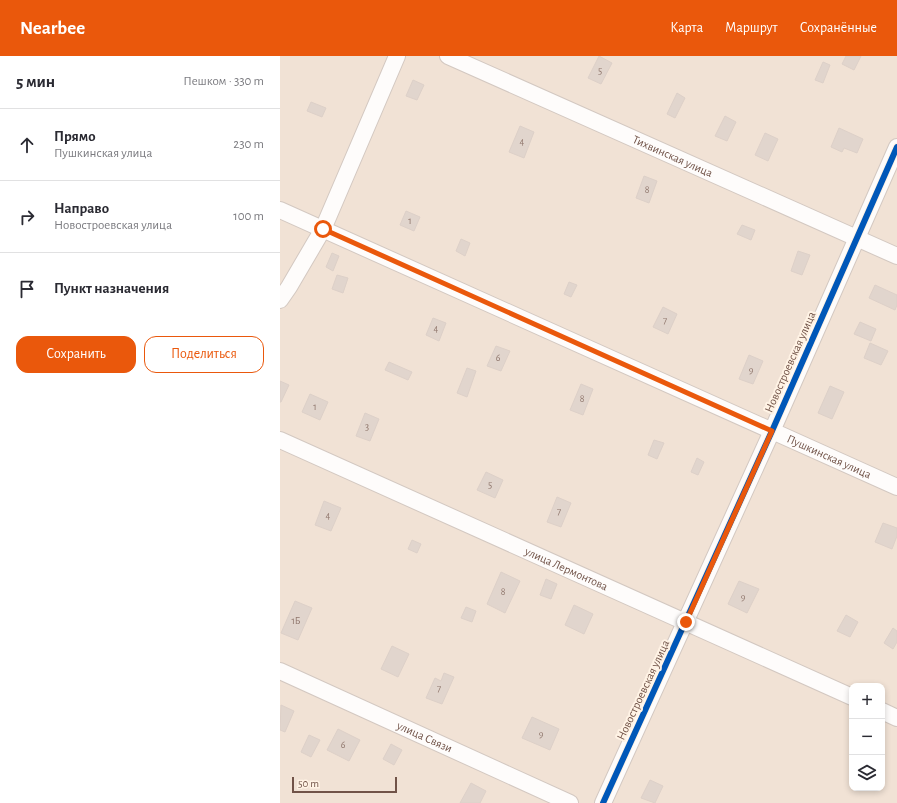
<!DOCTYPE html>
<html lang="ru">
<meta charset="utf-8">
<style>
:root{--surface:#fff;--page:#f7f7f7;--text:#2b2b33;--muted:#7c7c81;--line:#e1e1e2;--accent:#ea580c}
body{margin:0;font-family:"Alegreya Sans",sans-serif;background:var(--page);color:var(--text)}
.controls{position:absolute;right:12px;bottom:12px;display:grid;overflow:hidden;border-radius:8px;box-shadow:0 2px 6px #0003}
.controls button{width:36px;height:36px;display:grid;place-items:center;padding:0;border:0;border-bottom:1px solid var(--line);background:var(--surface);color:var(--text);font:20px sans-serif}
.scale{position:absolute;left:12px;bottom:10px;width:105px;box-sizing:border-box;padding-left:4px;border:2px solid #715348;border-top:0;font-size:11px;line-height:14px;white-space:nowrap;color:#715348;-webkit-text-stroke:3px #fff3e5;paint-order:stroke}
.stop{position:absolute;width:12px;height:12px;margin:-9px;border:3px solid #ea580c;border-radius:50%;background:#fff}
.stop.end{background:#ea580c;border-color:#fff;box-shadow:0 1px 4px #0008}
.list{margin:0;padding:0;list-style:none}
h2{display:flex;justify-content:space-between;align-items:center;height:52px;margin:0;padding:0 16px;font-size:17px}
h2 small{font-size:13px;font-weight:400;color:var(--muted)}
.list li{display:grid;grid-template-columns:26px 1fr auto;gap:12px;align-items:center;box-sizing:border-box;height:72px;padding:0 16px;border-top:1px solid var(--line)}
.list b{display:block;font-size:15px;white-space:nowrap}
.list p{margin:0;font-size:13px;white-space:nowrap;color:var(--muted)}
.list em{font-size:13px;font-style:normal;color:var(--muted)}
.actions{display:flex;gap:8px;padding:12px 16px}
.actions a{flex:1;padding:9px 0;border:1px solid var(--accent);border-radius:12px;text-align:center;font-size:14px;color:var(--accent)}
.actions .main{background:var(--accent);color:#fff}
.icon{flex:none;width:22px;height:22px;fill:none;stroke:currentColor;stroke-width:2;stroke-linecap:round;stroke-linejoin:round}
.map{position:relative;flex:none;width:617px;height:747px;overflow:hidden}
header{display:flex;align-items:center;gap:24px;box-sizing:border-box;height:56px;padding:0 20px;background:var(--accent);color:#fff}
header strong{font-size:19px}
nav{display:flex;gap:22px;margin-inline-start:auto;font-size:14px}
main{display:flex}
aside{flex:1;background:var(--surface)}
.map>svg:first-child{display:block}
</style>
<header>
<strong>Nearbee</strong>
<nav><a>Карта</a><a>Маршрут</a><a>Сохранённые</a></nav>
</header>
<main>
<aside>
<h2>5 мин<small>Пешком · 330 m</small></h2>
<ul class="list">
<li><svg class="icon" aria-label="ahead" viewBox="0 0 24 24"><path d="M12 20V5M6 11l6-6 6 6"/></svg><div><b>Прямо</b><p>Пушкинская улица</p></div><em>230 m</em></li>
<li><svg class="icon" aria-label="right" viewBox="0 0 24 24"><path d="M7 20v-9h11M14 6l5 5-5 5"/></svg><div><b>Направо</b><p>Новостроевская улица</p></div><em>100 m</em></li>
<li><svg class="icon" aria-label="arrive" viewBox="0 0 24 24"><path d="M6 21V4h12l-3 4 3 4H6"/></svg><div><b>Пункт назначения</b></div></li>
</ul>
<div class="actions"><a class="main">Сохранить</a><a>Поделиться</a></div>
</aside>
<div class="map">
<svg width="617" height="747" viewBox="0 0 617 747">
<rect width="100%" height="100%" fill="#f5ede5"/>
<path fill="#f1e2d5" fill-rule="evenodd" d="M0 0H617V747H0ZM572 630H602V732H572Z"/>
<path fill="#e1d5cd" stroke="#ddd0c8" d="M319 0 332 7 321 28 308 22Z
M566 0H581L574 14 562 8Z
M543 6 550 9 543 27 535 24Z
M133 24 144 29 137 44 126 40Z
M397 37 405 42 395 62 387 58Z
M31 46 46 52 42 61 27 55Z
M445 60 456 66 447 85 435 80Z
M240 70 254 76 244 102 229 96Z
M559 72 583 83 577 97 564 92 562 96 551 91Z
M485 77 498 83 488 105 475 99Z
M364 120 377 125 369 147 356 142Z
M126 155 140 161 134 175 120 169Z
M462 169 475 174 471 184 457 178Z
M181 183 190 187 185 200 176 195Z
M518 195 530 199 522 219 511 215Z
M52 197 59 200 53 215 46 211Z
M57 219 68 222 63 237 52 233Z
M289 226 297 229 291 241 284 238Z
M595 229 617 239V249L615 254 589 242Z
M383 251 397 258 388 278 373 271Z
M153 262 166 267 159 285 146 279Z
M580 266 596 273 591 285 574 278Z
M590 287 608 295 601 309 584 302Z
M216 290 230 295 221 315 207 310Z
M469 299 483 305 473 328 459 323Z
M109 306 132 316 128 324 105 314Z
M187 312 196 315 187 341 177 337Z
M0 325 9 329 1 346H0Z
M301 328 313 333 303 359 290 354Z
M550 330 564 336 552 363 538 357Z
M30 338 48 346 40 364 22 356Z
M85 357 99 363 90 385 76 380Z
M374 384 384 387 377 403 368 399Z
M417 402 424 406 418 419 411 416Z
M206 416 223 424 215 442 197 434Z
M277 441 291 447 281 471 267 466Z
M44 445 61 452 51 475 35 469Z
M603 467 617 472V480L612 493 595 486Z
M132 484 141 488 137 497 128 493Z
M221 516 240 525 225 557 207 548Z
M266 523 277 528 271 543 260 539Z
M459 525 479 533 467 557 448 548Z
M15 545 32 552 18 584 1 577Z
M294 549 313 558 304 578 285 569Z
M186 551 196 555 192 566 181 562Z
M566 559 578 566 570 581 557 575Z
M613 572 617 575V586L613 593 604 587Z
M112 590 129 598 118 621 101 613Z
M164 617 174 621 162 648 146 642 155 622 161 625Z
M1 649 14 655 5 676 0 674Z
M252 661 279 673 270 694 242 682Z
M58 673 80 684 69 705 47 694Z
M29 679 40 684 31 701 21 696Z
M111 688 122 694 114 709 103 703Z
M370 724 383 730 375 747 361 742Z
M191 727 206 735 200 747H180Z"/>
<g fill="none" stroke-linecap="round" stroke-linejoin="round">
<defs>
<g id="minor">
<path id="s1" d="M168 0 617 200"/>
<path id="s2" d="M0 154 617 431"/>
<path d="M0 244 9 231 43 173 117 0"/>
<path id="s3" d="M0 384 572 641"/>
<path id="s4" d="M0 615 290 747"/>
<path d="M602 655 617 662"/>
<path d="M323 747 492 375 617 91"/>
</g>
</defs>
<use href="#minor" stroke="#d3c8c1" stroke-width="18"/>
<use href="#minor" stroke="#fefcfb" stroke-width="16"/>
<defs>
<path id="cycleway" d="M323 747 492 375 617 91"/>
</defs>
<use href="#cycleway" stroke="#fff3e5" stroke-width="8"/>
<use href="#cycleway" stroke="#0057b8" stroke-width="6"/>
</g>
<g fill="none" stroke-linecap="round" stroke-linejoin="round">
<path stroke="#ea580c" stroke-width="5" d="M43 173 492 375 406 566"/>
</g>
<g text-anchor="middle" dominant-baseline="central" stroke-width="4" stroke-linejoin="round" paint-order="stroke">
<g font-size="10" fill="#8f766c">
<text x="320" y="15">5</text>
<text x="242" y="86">4</text>
<text x="367" y="134">8</text>
<text x="130" y="165">1</text>
<text x="385" y="265">7</text>
<text x="156" y="273">4</text>
<text x="218" y="302">6</text>
<text x="471" y="314">9</text>
<text x="302" y="343">8</text>
<text x="35" y="351">1</text>
<text x="87" y="371">3</text>
<text x="210" y="429">5</text>
<text x="279" y="456">7</text>
<text x="48" y="460">4</text>
<text x="223" y="536">8</text>
<text x="463" y="541">9</text>
<text x="16" y="565">1Б</text>
<text x="159" y="633">7</text>
<text x="261" y="678">9</text>
<text x="63" y="689">6</text>
</g>
<g font-size="12" fill="#715348" stroke="#fff3e5">
<text stroke="none"><textPath href="#s1" startOffset="246">Тихвинская улица</textPath></text>
<text transform="translate(510 306) rotate(-66)">Новостроевская улица</text>
<text stroke="none"><textPath href="#s2" startOffset="602">Пушкинская улица</textPath></text>
<text stroke="none"><textPath href="#s3" startOffset="314">улица Лермонтова</textPath></text>
<text transform="translate(363 634) rotate(-65)">Новостроевская улица</text>
<text stroke="none"><textPath href="#s4" startOffset="159">улица Связи</textPath></text>
</g>
</g>
</svg>
<div class="controls">
<button>+</button>
<button>−</button>
<button><svg class="icon" aria-label="layers" viewBox="0 0 24 24"><path d="M12 4l9 5-9 5-9-5zM3 14l9 5 9-5"/></svg></button>
</div>
<div class="scale">50 m</div>
<div class="stop" style="left:43px;top:173px"></div>
<div class="stop end" style="left:406px;top:566px"></div>
</div>
</main>
